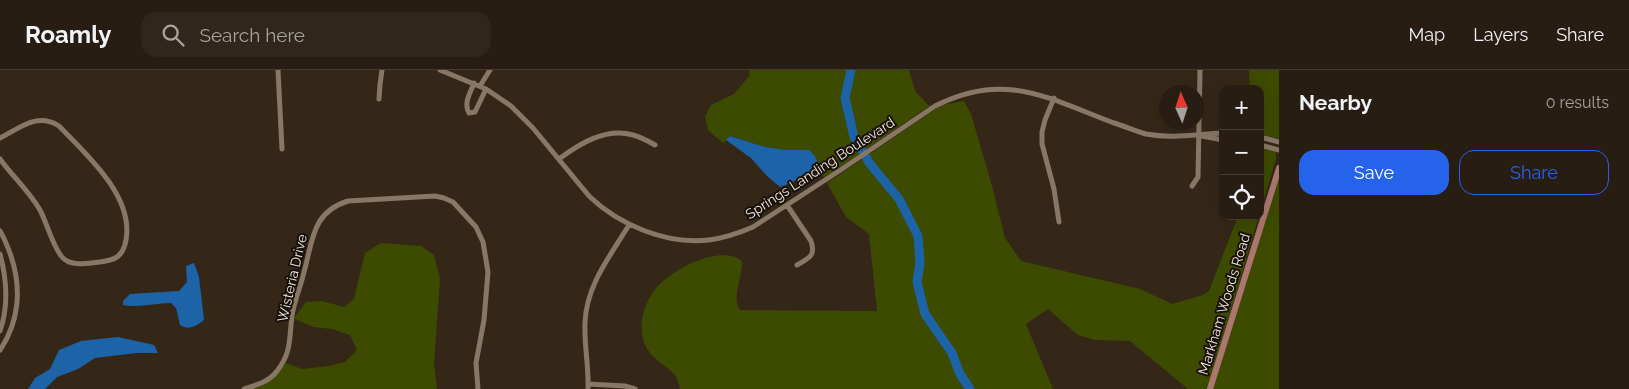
<!DOCTYPE html>
<meta charset="utf-8">
<style>
:root{--surface:#281d12;--page:#30261b;--text:#f1f3f6;--muted:#a5a29f;--line:#443b32;--accent:#2563eb}
body{margin:0;font-family:Raleway,sans-serif;background:var(--page);color:var(--text)}
.controls{position:absolute;right:15px;top:15px;display:grid;overflow:hidden;border-radius:10px;box-shadow:0 5px 20px #0002}
.controls button{width:45px;height:45px;display:grid;place-items:center;padding:0;border:0;border-bottom:1px solid var(--line);background:var(--surface);color:var(--text);font:25px sans-serif}
.compass{position:absolute;left:1159px;top:15px;width:45px;height:45px;border-radius:50%;background:var(--surface);box-shadow:0 5px 20px #0002;rotate:357deg}
.list{margin:0;padding:0;list-style:none}
h2{display:flex;justify-content:space-between;align-items:center;height:65px;margin:0;padding:0 20px;font-size:21px}
h2 small{font-size:16px;font-weight:400;color:var(--muted)}
.actions{display:flex;gap:10px;padding:15px 20px}
.actions a{flex:1;padding:11px 0;border:1px solid var(--accent);border-radius:15px;text-align:center;font-size:18px;color:var(--accent)}
.actions .main{background:var(--accent);color:#fff}
.icon{flex:none;width:28px;height:28px;fill:none;stroke:currentColor;stroke-width:2;stroke-linecap:round;stroke-linejoin:round}
.map{position:relative;flex:none;width:1279px;height:319px;overflow:hidden}
header{display:flex;align-items:center;gap:30px;box-sizing:border-box;height:70px;padding:0 25px;background:var(--surface);border-bottom:1px solid var(--line)}
header strong{font-size:24px}
nav{display:flex;gap:28px;margin-inline-start:auto;font-size:18px}
.search{width:350px;height:45px;background:var(--page);display:flex;align-items:center;gap:12px;box-sizing:border-box;padding:0 18px;border-radius:15px;color:var(--muted);font-size:19px}
main{display:flex}
aside{flex:1;background:var(--surface)}
.map>svg:first-child{display:block}
</style>
<header>
<strong>Roamly</strong>
<div class="search"><svg class="icon" aria-label="search" viewBox="0 0 24 24"><circle cx="10" cy="10" r="6"/><path d="M15 15l6 6"/></svg>Search here</div>
<nav><a>Map</a><a>Layers</a><a>Share</a></nav>
</header>
<main>
<div class="map">
<svg width="1279" height="319" viewBox="0 0 1279 319">
<rect width="100%" height="100%" fill="#352718"/>
<path fill="#3d4b01" d="M749 0H909L915 21 928 35H931L824 108 818 97 819 95 786 80 765 77 731 66 723 73 708 60 705 47 711 35 734 24 750 5Z
M1249 0H1279V69L1260 64V19H1250Z
M964 31 971 44 992 116 1005 168 1021 191 1140 219 1172 234 1203 225 1209 221 1238 146H1259L1208 319H1188L1130 271 1095 270 1078 265 1048 239 1026 254 1053 319H680C679 315 677 308 675 305 673 302 668 299 666 297 654 288 644 280 642 264 640 249 645 233 654 221 668 201 719 173 742 191 743 206 731 227 740 240L877 241 869 164 846 147 827 113 937 38 943 35Z
M1260 78 1272 80 1276 83V89L1260 143Z
M1279 107V319H1213Z
M381 173 421 176 434 185 440 209 434 294 437 319H246L273 306 286 293 302 299 329 296 345 292 357 280 350 265 332 259 313 257 295 249V247L306 232 322 231 344 237 354 229 365 183Z"/>
<path fill="#1d63a8" d="M730 66 765 77 786 80H809C814 85 819 90 818 97L793 112 780 117 767 106 751 88 726 70Z
M194 193 199 207 204 250C196 256 189 261 180 255L176 238 171 233C155 233 139 238 123 235V231L130 224 179 221 187 212 186 196Z
M118 267 154 275 158 283H137L95 288 78 299 57 307 45 319H28L35 308 50 299 59 280 81 271Z"/>
<g fill="none" stroke-linecap="round" stroke-linejoin="round">
<path stroke="#1d63a8" stroke-width="9" d="M851 0 845 28 854 67 870 94 899 129 918 166 920 193 917 212 925 244 952 283 960 304 970 319"/>
<path stroke="#897766" stroke-width="5" d="M278 0 282 79
M440 0 486 19 511 36 533 58 589 126C619 155 667 175 709 170 724 168 739 163 753 157L839 101 935 36C1005 0 1049 29 1114 53 1124 56 1135 61 1146 64 1172 69 1197 64 1223 63
M474 13C471 22 463 33 469 43L475 42 486 19
M480 16 490 0
M1054 28 1045 50 1042 62V74L1054 119 1059 152
M379 29 380 15 382 0
M1202 66 1223 70
M1260 67 1279 72
M0 68C20 58 37 42 59 56 86 84 134 126 126 170 123 187 115 190 100 192 88 193 72 197 63 188 54 180 47 153 40 140 29 121 13 107 0 89
M1260 75 1279 80
M559 89C579 74 606 57 633 65 641 67 648 71 655 75
M1192 116 1198 107 1200 0
M787 135 811 171C816 186 809 188 797 195
M0 161C5 169 8 178 11 186 22 219 19 252 0 280
M0 184C7 210 9 235 0 261
M588 314 625 316 635 319
M244 319C256 315 269 312 277 301 292 282 289 268 292 246 294 231 301 216 304 202 313 170 312 142 348 131L435 126 444 128 453 132 476 157 483 172 488 202 484 250 476 293 478 319
M588 319C589 297 584 275 585 253 586 216 610 186 629 155"/>
<path stroke="#ab776e" stroke-width="6" d="M1210 319 1279 98"/>
</g>
<g text-anchor="middle" dominant-baseline="central" stroke-width="4" stroke-linejoin="round" paint-order="stroke">
<g font-size="14" fill="#f3e9df" stroke="#18110b">
<text transform="translate(820 98) rotate(-33)">Springs Landing Boulevard</text>
<text transform="translate(292 208) rotate(-77)">Wisteria Drive</text>
<text transform="translate(1224 234) rotate(-73)">Markham Woods Road</text>
</g>
</g>
</svg>
<div class="controls">
<button>+</button>
<button>−</button>
<button><svg class="icon" aria-label="locate" viewBox="0 0 24 24"><circle cx="12" cy="12" r="6"/><path d="M12 2v4M12 18v4M2 12h4M18 12h4"/></svg></button>
</div>
<svg class="compass" viewBox="-18 -18 36 36"><path d="M0-13l5 13h-10z" fill="#e53935"/><path d="M0 13l5-13h-10z" fill="#a5a29f"/></svg>
</div>
<aside>
<h2>Nearby<small>0 results</small></h2>
<ul class="list">
</ul>
<div class="actions"><a class="main">Save</a><a>Share</a></div>
</aside>
</main>
